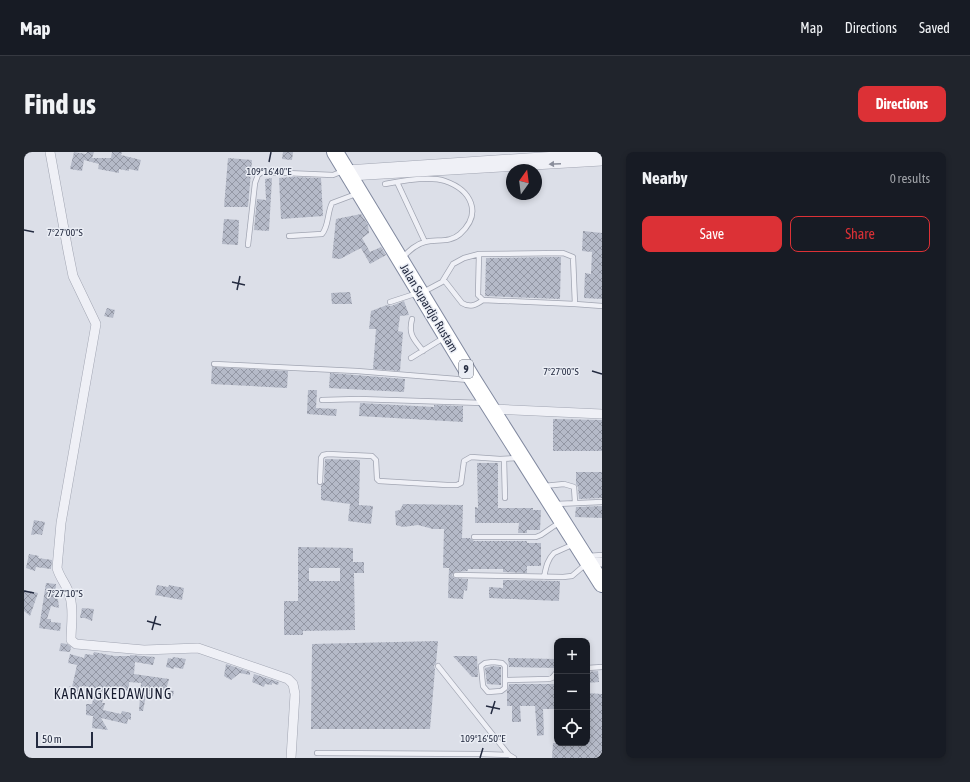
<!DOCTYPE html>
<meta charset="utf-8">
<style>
:root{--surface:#171b24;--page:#20242c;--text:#f1f3f6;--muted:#9ea1a6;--line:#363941;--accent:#dc3136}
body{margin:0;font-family:"Asap Condensed",sans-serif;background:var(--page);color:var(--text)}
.controls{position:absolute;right:12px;bottom:12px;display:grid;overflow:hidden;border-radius:8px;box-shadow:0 2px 6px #0003}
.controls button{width:36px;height:36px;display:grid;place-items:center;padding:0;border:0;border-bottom:1px solid var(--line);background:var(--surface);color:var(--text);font:20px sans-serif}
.compass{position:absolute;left:482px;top:12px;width:36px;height:36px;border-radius:50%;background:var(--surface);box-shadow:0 2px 6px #0003;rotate:14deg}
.scale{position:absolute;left:12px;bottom:10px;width:57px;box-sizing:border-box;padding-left:4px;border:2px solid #242b40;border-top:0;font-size:11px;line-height:14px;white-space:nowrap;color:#242b40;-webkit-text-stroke:3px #ebeef5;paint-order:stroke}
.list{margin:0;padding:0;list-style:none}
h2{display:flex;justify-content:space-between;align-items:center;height:52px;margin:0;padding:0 16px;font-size:17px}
h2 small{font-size:13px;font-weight:400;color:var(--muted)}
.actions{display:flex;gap:8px;padding:12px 16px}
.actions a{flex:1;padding:9px 0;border:1px solid var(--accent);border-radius:8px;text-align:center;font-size:14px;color:var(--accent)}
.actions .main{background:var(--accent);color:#fff}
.icon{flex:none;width:22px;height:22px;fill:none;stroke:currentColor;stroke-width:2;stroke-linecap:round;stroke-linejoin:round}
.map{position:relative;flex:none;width:578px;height:606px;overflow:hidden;border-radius:8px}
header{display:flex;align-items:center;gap:24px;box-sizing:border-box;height:56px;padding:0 20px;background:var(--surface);border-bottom:1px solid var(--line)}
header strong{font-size:19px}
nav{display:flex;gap:22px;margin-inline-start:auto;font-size:14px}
.intro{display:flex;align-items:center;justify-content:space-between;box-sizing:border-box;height:96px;padding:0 24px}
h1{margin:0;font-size:28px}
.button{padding:10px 18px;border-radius:8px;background:var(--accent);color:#fff;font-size:14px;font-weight:700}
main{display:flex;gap:24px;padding:0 24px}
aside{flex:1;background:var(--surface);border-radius:8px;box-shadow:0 2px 6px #0003}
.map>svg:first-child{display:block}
</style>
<header>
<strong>Map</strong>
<nav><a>Map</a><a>Directions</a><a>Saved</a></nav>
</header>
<div class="intro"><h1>Find us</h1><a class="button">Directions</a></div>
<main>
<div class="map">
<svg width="578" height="606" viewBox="0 0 578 606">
<defs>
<pattern id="building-cross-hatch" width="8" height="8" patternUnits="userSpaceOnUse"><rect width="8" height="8" fill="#b5bac8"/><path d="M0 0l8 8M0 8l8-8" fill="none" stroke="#9397a4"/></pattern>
</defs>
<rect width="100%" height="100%" fill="#dcdfe8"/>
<path fill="url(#building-cross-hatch)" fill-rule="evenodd" d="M50 0 62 2 63 0H70L68 6H87L88 0H98L97 3 117 8 114 19 105 17V19L95 17V21L74 17 75 12 60 8 58 19 46 17Z
M259 0H269L268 8 258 7Z
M204 6 228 8 224 55H200Z
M268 25 297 26 299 64 257 67 255 26Z
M248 26 245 79 230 78 233 47 242 48 241 27Z
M337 62 344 73 345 81 338 86 346 100 357 95 362 103 346 112 337 96 316 107 308 106 312 67Z
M200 67 215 68 214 93 198 92Z
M559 79 578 81V147L560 146 561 121 567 122 568 100 558 99Z
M534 105H537L536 147 461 144 462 106Z
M326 140 328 152H308L307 141Z
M380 149 385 163 376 164 374 179 379 180 376 219 349 217 352 177H345L347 159 363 153 367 154Z
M83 156 91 158 89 166 80 164Z
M188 215 264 219 263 236 187 232Z
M306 221 381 227 380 240 305 236Z
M284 238H293L292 256 313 257 312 264 283 262Z
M336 251 410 255V253L439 254V270L335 264Z
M529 267 578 268V299H529Z
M301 307 336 308 335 353 349 354 347 372 324 369 326 352 297 348V334L300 330Z
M453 311H474V356H509V358H517L516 378H503V381H494L495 371H451V355L454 356Z
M552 320H578V346L555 347 554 335 552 332Z
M379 352 439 353 438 386H446L450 389H503V391H517V414H503V421L479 420V417H444V419L431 420 428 423 430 426 444 427 443 439 440 438 439 447 424 446 425 416H419L420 377H409L394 373 379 375 372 373 371 359 376 358Z
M578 354V366L551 365 552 355Z
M10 368 21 370 18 383 13 382 7 383Z
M274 395 329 396V410H340V421H330L331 478 279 479V483H260V449H274ZM285 416H316V429H285Z
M5 402 15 404 14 406 28 408 27 417 12 415 11 419 2 416Z
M479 428 536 429 535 449 465 446V435L479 436Z
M22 431 32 432 31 446 34 447 35 456 27 454 23 467H27V470L37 471 36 479 15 476Z
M133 433 144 435 145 433 160 436 158 448 131 443Z
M0 438 14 441 6 464 0 459Z
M58 456 70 457 68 469 61 466H56Z
M414 489 412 511 410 514 411 517 406 577H287L288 492Z
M37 491 43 492 47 495 46 500 35 499Z
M70 500 90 504H106V503L131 505 129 513 111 510 110 522 145 527 142 538 150 539 149 544 142 546 122 543 119 559H115L117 531 105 530V539H81L78 551H81L79 558 97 562 98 559 107 561V568L104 567 103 572 77 566 84 578 68 576 69 564 62 563V552H68L71 536 58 534 56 542 47 541 45 534 48 535 53 513 44 511 46 502 60 506 61 502 69 503Z
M429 504H453L454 525H448Z
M149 505 162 507 159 517 150 515V517L142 515 144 506 148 507Z
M484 506 533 507V516L485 515Z
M202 512 226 520V523L216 521 207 528 200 524Z
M469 514 477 515V533L463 532 461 516Z
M574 519 575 530 563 531V520Z
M230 522 255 530 254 533 248 531V533L241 532 240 535 228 530Z
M485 532H532V557H519L520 583 513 584 511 554H496L497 570H488V554H483V539L484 537Z
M563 541 578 542V606H528L529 591H563Z"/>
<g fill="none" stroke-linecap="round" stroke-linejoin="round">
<defs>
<path id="lane" d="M373 30 401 90
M361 32C376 29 407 24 421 29 447 38 459 61 436 82 426 91 413 87 401 90 392 92 385 99 379 105
M265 84 298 82C305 74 303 61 308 51L332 42
M224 93 231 31 234 23 238 20 309 23 319 19
M420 128 438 151C446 156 452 153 459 148
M366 150 403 138 418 130 429 112 440 106 455 102 454 143 459 148 551 152 549 105 539 101 455 102
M551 152 578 154
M388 167C384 183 390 187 399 199
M387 206 421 185
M190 212 333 219 445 228
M298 248 334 247 459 251
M480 307 481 346
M296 330 297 306 299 303 304 302 348 304 352 308 353 327 355 329 423 333H433L437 331 440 309 447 305 476 307 495 306
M520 334 540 332 550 335 551 350
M532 352 578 350
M450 385H512L517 383 536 370
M564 404 578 403
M432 423 539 425 548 424 562 412
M520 425C522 416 523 408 530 401L550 392
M469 510 478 511 481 514V536L477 539 464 540 459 534 457 514 461 511Z
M414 514 485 603
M563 516 578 515
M482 528 525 527 528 526 533 520
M293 601 456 602 485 603 490 606"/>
<path id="street" d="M26 0 44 99 49 124 72 172 37 371 33 416C36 427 44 434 46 445 50 458 47 474 47 488L52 492 120 498 174 496 264 527 269 532 271 542 267 606
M322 18 578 1
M326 24 578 9
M468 257 578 262
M564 410H578"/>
<path id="highway" d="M311 0 449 228 578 432"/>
</defs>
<use href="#lane" stroke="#a1a5b2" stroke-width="6"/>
<use href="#street" stroke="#a1a5b2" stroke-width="10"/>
<use href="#highway" stroke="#828aa0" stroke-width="18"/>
<use href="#lane" stroke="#eff0f6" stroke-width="4.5"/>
<use href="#street" stroke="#eff0f6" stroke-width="9"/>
<use href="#highway" stroke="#fff" stroke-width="16"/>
</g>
<defs><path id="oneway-solid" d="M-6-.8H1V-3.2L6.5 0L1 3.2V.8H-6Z"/></defs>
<use fill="#8a8e9b" href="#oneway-solid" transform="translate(531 12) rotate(177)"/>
<path fill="none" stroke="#242b40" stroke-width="1.5" d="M245 10 247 0M0 78 10 80M208 130 221 133M213 138 216 124M568 219 578 222M0 439 10 441M123 469 137 473M128 478 132 464M462 554 476 557M467 562 471 549M456 606 459 596"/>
<g text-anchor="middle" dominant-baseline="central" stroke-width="3" stroke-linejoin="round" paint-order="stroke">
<rect fill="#ebeef5" stroke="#606676" stroke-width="1" x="435" y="208" width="14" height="18" rx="3"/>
<g font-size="11" font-weight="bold" fill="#242b40">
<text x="442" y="217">9</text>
</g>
<g font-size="12" fill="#242b40" stroke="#ebeef5">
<text transform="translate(405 156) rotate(59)">Jalan Supardjo Rustam</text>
</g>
<g font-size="14" letter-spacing="1" fill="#171c30" stroke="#ebeef5">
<text x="89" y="542">KARANGKEDAWUNG</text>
</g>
</g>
<g font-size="10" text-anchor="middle" fill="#242b40" stroke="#ebeef5" stroke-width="3" stroke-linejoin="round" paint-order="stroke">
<text x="245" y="23">109°16'40"E</text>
<text x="41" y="84">7°27'00"S</text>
<text x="537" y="223">7°27'00"S</text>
<text x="41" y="445">7°27'10"S</text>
<text x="459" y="590">109°16'50"E</text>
</g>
</svg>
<div class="controls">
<button>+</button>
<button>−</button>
<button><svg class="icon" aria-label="locate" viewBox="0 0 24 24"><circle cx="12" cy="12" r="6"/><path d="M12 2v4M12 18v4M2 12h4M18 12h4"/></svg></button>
</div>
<svg class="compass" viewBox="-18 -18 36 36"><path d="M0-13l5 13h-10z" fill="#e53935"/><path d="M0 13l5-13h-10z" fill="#9ea1a6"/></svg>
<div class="scale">50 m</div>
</div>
<aside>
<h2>Nearby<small>0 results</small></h2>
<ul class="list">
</ul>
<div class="actions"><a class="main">Save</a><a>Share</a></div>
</aside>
</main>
